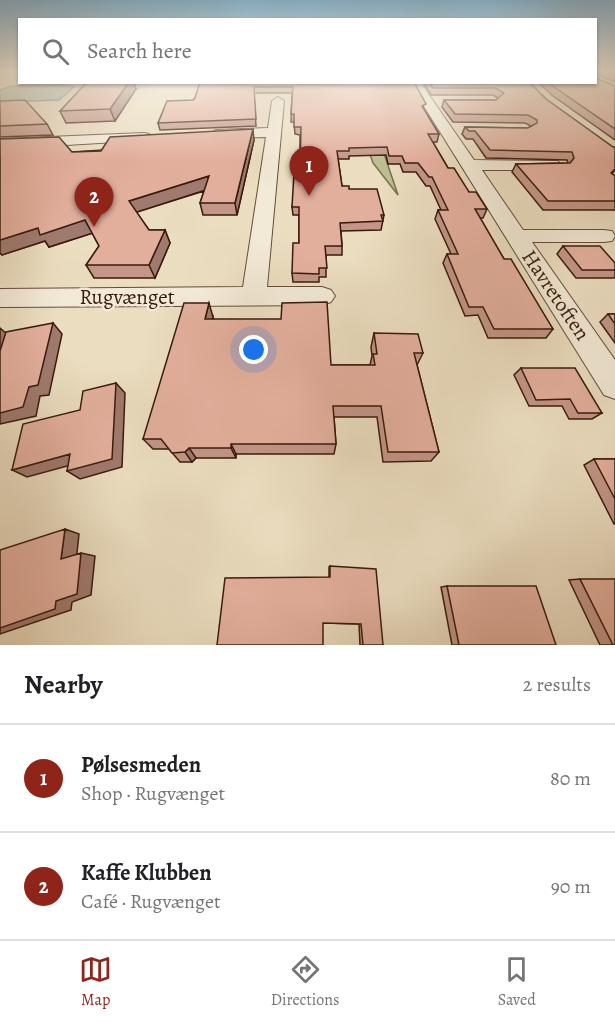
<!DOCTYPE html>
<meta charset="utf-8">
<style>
:root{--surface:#fff;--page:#f6f6f6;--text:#202124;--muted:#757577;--line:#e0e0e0;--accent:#8f2418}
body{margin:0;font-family:Alegreya,serif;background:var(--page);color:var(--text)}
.you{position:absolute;left:254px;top:350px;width:21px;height:21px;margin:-15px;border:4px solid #fff;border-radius:50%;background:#1a73e8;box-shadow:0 0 0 9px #1a73e833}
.badge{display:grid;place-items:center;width:39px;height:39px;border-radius:50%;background:var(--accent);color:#fff;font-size:20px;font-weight:700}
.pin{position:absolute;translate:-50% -50px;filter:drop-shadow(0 2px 3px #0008)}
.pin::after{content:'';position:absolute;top:32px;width:21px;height:18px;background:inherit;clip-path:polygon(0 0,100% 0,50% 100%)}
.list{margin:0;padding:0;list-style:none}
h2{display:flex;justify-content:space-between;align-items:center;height:78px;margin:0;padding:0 24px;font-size:26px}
h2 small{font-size:20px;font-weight:400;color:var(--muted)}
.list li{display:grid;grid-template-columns:39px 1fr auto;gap:18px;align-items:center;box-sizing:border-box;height:108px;padding:0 24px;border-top:2px solid var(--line)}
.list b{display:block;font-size:22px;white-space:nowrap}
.list p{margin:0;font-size:20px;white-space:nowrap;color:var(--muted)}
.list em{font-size:20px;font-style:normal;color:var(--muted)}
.icon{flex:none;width:33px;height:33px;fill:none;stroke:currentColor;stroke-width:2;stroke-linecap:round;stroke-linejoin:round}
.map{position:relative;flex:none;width:615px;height:645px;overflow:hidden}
.search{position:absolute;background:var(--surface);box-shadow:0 2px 4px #0004;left:18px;right:18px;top:18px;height:66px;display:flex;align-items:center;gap:15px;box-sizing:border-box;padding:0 21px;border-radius:0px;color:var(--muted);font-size:22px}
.sheet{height:294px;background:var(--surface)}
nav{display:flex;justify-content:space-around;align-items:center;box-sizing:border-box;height:84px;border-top:2px solid var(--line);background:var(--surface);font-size:16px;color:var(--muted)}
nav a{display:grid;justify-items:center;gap:3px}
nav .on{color:var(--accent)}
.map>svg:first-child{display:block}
</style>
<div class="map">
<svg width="615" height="645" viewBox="0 0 615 645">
<rect width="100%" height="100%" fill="#ebddc0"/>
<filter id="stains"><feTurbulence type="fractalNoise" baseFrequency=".00333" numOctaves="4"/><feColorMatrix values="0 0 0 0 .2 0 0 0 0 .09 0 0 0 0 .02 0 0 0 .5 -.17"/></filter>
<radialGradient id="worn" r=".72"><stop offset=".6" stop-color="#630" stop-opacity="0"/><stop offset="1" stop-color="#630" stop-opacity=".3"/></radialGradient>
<path fill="#bcc08f" stroke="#7a6e4e" stroke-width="1.5" d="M344 83H360L398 195 373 163Z"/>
<path fill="#98bcb0" stroke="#727c6f" stroke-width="1.5" d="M64 85 74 87 59 100 0 102V90L11 86Z"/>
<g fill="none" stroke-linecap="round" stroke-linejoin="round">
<defs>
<path id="street" d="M409 82H420L474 160 558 161 560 165 558 169 552 170H482L523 230H604L612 231 615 236 612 241 604 242H532L615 360V399L604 395Z
M278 97 284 101 267 287H322L331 290 335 296 331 302 322 305 0 307V289L243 287 266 137 216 138 209 134 216 130 268 128 272 101Z
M144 133 149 134 151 137 149 140 0 149V139Z"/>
</defs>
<use href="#street" stroke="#654c3a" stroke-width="2"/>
<use href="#street" fill="#f2e9d6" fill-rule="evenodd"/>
</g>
<path fill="#c39687" stroke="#381b0d" stroke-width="1.5" d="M596 71H615V82L596 74Z
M200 82H414L424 110 439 134 437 142H433L448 168 469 192 487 209 483 218H480L504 259 553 329 546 338H488L478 315 465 316 443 263 447 254H451L435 219 438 210H441L430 186H426L416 172H403L400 164H388L386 155 349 156V159H338L342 186 349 189 384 215 381 230 341 231 342 246V255H326V277H319V282H293L292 273 299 243V215H293L292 207 300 169V135L295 134 294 122H291L292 93H254L256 126 160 130 158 123 193 100 195 98Z
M423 82H529L546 99 613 147H615V170L612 174 615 176V210H543L512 172 516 164 568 163 567 160 486 158 473 139H466L462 134 465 127 528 128 531 126 525 123 453 122 442 107 444 100H496L498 98 493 95H431Z
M538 82H596L615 86V140L553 96Z
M136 89 115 121 66 123 60 111Z
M0 101 47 124 53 135 0 137Z
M0 139 72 152 254 140 237 215H203L200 203 204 191 136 212 149 230H165L170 243 155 278H94L86 265 99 246 92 233 49 247 45 241 2 255 0 253Z
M563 246 615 263V277L614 278H576L557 254Z
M608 314H615V343L600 322Z
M213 317V319L331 365H370L372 356 371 347 374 333 423 353 417 365 439 452 431 461 383 462 377 417H334L336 444 334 454H236V458H196L192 462H180L169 449H153L143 439Z
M521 368 602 413 592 419H569L562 406H529L514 375Z
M594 459H615V524H614L584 465Z
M330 566 383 645H360L359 624 323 623 217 645 329 577V567Z
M580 579 615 645H600L569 580Z
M447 586 556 645H452L441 587Z"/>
<path fill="#9f7a6e" stroke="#381b0d" stroke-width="1.5" d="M129 82H134L136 89 115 121 110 109Z
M253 129 254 140 237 215 235 203Z
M209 176 212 188 134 213 129 201Z
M85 220 93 233 49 247 45 241 2 255 0 253V240L38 228Z
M165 230 170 243 155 278 149 265Z
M209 303 213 317 210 333 205 319Z
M53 323 62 334 49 395 40 396 36 416 0 424V413L29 387Z
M0 328 7 334 0 354Z
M116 383 125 393 122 467 80 479 67 471Z
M231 444 236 454V458L231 448Z
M189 448 196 458 192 462 185 452Z
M70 454 82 462 27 477 12 470Z
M65 529 79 534 76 562 61 559Z
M81 553 95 556 91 595 72 602 71 610 0 634V628Z"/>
<path fill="#e3af9d" stroke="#381b0d" stroke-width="1.5" d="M596 78 615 86V129L557 89 548 82H596Z
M87 82H129L110 109 60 111Z
M200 82H414L426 104 422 106 439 134H428L448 168H454L469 192H476L487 209H475L504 259H511L553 329H494L483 307H469L447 254H458L438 210H448L432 177H429L418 163H405L402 156H389L387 147 349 148V151H337L342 186H349V189H377L384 215H381L383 221 340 223 342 246H325L327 268H319V274L292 273 293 243H299V207H292L294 173 300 169 301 127H294V114H291L293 87H254L256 119 158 123 167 101 193 100 195 98Z
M429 82H529L546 99 613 147H615V169L611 173 615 176V201H548L516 164 570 163 574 158 572 152 490 150 475 131H469L465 127 528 128 537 123V120L528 115 455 114 444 100H496L504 93 495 88H433Z
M25 100 47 124 0 126V101Z
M253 129 235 203H200L209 176 129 201 149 230H165L149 265H86L99 246 85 220 40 235 38 228 0 240V139L59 137 72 152 101 151 110 137Z
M563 246H600L615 263V270H582Z
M327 302 331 365H375L373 354H377L374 333 418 334 423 353H414L439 452H388L381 406H333L336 444H231V448H189L185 452 172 453 161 439H143L184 303H209L205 319H281L282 303Z
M608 314H615V324Z
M53 323 38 385 29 387 23 407 0 413V351L6 332Z
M521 368H575L602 413H578L570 399 536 400Z
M116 383 112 459 67 471 70 454 12 470 23 424 80 410 83 391Z
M594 459H615V499Z
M65 529 61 559 81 553 77 594 56 601 55 609 0 628V550Z
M330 566 376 569 383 645H363L361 624 323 623V645H217L225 578 330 577Z
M580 579H615V645H613Z
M447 586H536L556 645H459Z"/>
<linearGradient id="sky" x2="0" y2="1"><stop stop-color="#88b7d2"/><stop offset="0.44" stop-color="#f6f0e3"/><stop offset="1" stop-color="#f6f0e3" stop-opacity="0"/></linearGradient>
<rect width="615" height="161" fill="url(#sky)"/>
<g text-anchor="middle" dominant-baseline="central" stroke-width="5" stroke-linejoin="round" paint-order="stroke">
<g font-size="21" fill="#381b0d" stroke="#f2e9d6">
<text transform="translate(556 295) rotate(56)">Havretoften</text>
<text x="127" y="297">Rugvænget</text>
</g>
</g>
<rect width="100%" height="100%" filter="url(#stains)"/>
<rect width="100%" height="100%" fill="url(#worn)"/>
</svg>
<div class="you"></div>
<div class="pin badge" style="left:309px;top:196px">1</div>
<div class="pin badge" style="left:94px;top:227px">2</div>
<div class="search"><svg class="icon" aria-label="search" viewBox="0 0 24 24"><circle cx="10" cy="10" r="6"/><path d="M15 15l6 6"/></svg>Search here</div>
</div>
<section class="sheet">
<h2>Nearby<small>2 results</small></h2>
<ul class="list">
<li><span class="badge">1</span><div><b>Pølsesmeden</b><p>Shop · Rugvænget</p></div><em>80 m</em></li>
<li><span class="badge">2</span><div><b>Kaffe Klubben</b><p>Café · Rugvænget</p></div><em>90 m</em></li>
</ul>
</section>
<nav>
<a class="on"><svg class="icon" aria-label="map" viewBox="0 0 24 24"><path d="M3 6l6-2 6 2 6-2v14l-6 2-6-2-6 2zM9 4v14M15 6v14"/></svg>Map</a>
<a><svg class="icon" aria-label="directions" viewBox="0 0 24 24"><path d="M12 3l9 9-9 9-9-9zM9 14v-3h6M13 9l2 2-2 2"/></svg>Directions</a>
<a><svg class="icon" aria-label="saved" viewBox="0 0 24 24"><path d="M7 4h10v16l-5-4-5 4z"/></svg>Saved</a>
</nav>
